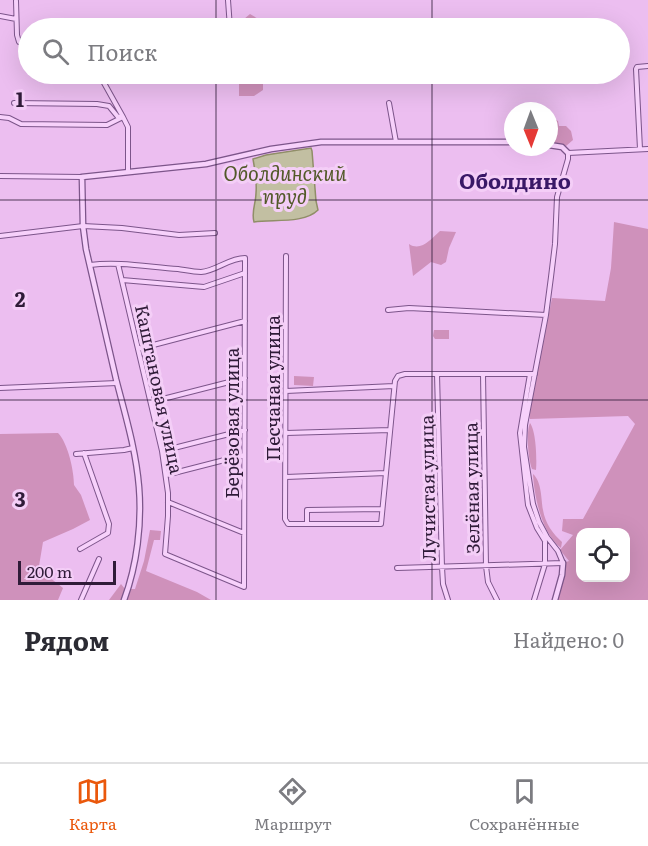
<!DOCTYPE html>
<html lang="ru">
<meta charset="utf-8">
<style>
:root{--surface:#fff;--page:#f2f2f3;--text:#2b2b33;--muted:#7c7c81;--line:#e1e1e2;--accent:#ea580c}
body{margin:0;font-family:Literata,serif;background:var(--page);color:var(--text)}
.controls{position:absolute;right:18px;bottom:18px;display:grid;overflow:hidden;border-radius:12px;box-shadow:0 6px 24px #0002}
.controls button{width:54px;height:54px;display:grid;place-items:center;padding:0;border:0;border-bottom:2px solid var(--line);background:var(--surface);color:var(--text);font:30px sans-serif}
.compass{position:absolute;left:504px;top:102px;width:54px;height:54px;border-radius:50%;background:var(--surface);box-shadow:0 6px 24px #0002;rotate:179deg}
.scale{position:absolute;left:18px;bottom:15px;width:98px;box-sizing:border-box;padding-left:6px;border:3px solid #2f1b38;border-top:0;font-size:16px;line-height:21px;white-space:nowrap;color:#2f1b38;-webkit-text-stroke:4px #f4cef7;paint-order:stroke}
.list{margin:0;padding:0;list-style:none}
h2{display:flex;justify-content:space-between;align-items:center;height:78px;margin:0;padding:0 24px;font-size:26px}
h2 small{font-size:20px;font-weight:400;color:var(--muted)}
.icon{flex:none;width:33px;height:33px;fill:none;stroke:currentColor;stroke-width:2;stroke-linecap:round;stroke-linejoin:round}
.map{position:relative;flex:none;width:648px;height:600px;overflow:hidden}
.search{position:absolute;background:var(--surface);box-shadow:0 6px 24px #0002;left:18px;right:18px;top:18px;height:66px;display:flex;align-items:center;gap:15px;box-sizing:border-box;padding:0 21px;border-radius:33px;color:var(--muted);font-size:22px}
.sheet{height:162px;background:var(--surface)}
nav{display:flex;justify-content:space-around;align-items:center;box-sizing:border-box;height:84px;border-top:2px solid var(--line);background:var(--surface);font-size:16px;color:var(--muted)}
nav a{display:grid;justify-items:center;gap:3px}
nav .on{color:var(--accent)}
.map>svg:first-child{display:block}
</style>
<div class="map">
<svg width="648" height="600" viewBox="0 0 648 600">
<rect width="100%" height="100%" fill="#ecbef0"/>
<path fill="#cf91bb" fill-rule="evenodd" d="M250 14 260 20 258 23 260 25V28H234L237 22 243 23 244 19Z
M243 74H263V90L254 96H239V77Z
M549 116 558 121 559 126H566L571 131 573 140 566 146 559 144 555 145 549 142Z
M614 222 648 229V600H555L563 563 569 561 560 550 573 535 562 531 563 519H583L635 424 628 416 530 419 529 413 552 298 605 301 611 268ZM580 532H626V578H580Z
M440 231 456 232 449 248 446 262 441 265 431 262 413 276 409 244C421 252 431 239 440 231Z
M434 330H449V339H435L433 336Z
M294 376 314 377 313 386 294 385Z
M530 423C536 431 537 459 536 470L532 469C528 459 526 432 530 423Z
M58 433C68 443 74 471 74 485L81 495 90 520 73 529 43 542 38 572 49 577 63 588 58 600H0V434Z
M533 474C542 482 541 499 543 510 545 523 553 534 562 542L561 548C542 534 534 496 533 474Z
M150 530 161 531 160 540H154L146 571 197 592 211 600H109L121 584 125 589H135L144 561Z"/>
<path fill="#c2bfa2" stroke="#908e68" stroke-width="1.5" d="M311 148 312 151 316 201 318 210C304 224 273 219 254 222 251 212 256 203 256 193 257 182 255 170 253 159L266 155Z"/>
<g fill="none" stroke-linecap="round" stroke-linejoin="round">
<defs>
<path id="minor" d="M228 0 230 28
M16 1 17 35 19 42H28
M0 16 16 19
M14 103 97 104 109 106 118 117H123L128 127V172
M389 103 396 142
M0 117 9 118 21 124 107 125 123 117 99 74
M640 149 636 69 637 67 648 66
M0 176 82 177
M0 236 83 226 122 228 179 235 215 233
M286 256 285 519 288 524H381L395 381 398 376 405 374H535
M90 265C118 261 149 267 178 269 185 270 193 272 201 272 216 271 229 258 245 258L244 587 165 554 168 516V493L162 451 118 264
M122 280 204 287 245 273
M388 310 409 308 546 315
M138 349 245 321
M437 374 442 567 443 584 448 600
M483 374 486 566 488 582 497 600
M530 374 520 433 528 505 537 528 545 541V564L534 600
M0 388 117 383
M286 391 394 386
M151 402 245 378
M286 433 390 430
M162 451 245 430
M76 454 124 450 133 448
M166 475 244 455
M286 477 386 473
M168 502 244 533
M307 524V510L382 509
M80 549 108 533 109 524 84 453
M397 568 563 563 558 551 547 537 539 522 533 504 524 447 525 425 546 315 551 277 555 244 557 197 568 159V153L648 149
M81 600 99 559"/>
<path id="tertiary" d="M549 145 562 147 568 153
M124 600C137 565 142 524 139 487 136 450 125 414 116 379 106 335 96 292 86 249L83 226 82 177 206 164 271 149 321 142H513
M555 600 562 575 563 563"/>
</defs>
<use href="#minor" stroke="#7c558a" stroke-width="6"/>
<use href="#tertiary" stroke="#7c558a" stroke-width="7"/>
<use href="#minor" stroke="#f7d1fb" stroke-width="4"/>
<use href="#tertiary" stroke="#f7d1fb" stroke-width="4.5"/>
</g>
<path fill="none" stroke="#2f1b38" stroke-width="1.5" stroke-opacity="0.55" d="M216 0V28M432 0V28M216 74V600M432 74V600M0 200H648M0 400H648"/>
<g text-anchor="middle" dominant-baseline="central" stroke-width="6" stroke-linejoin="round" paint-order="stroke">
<g font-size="18" fill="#2f1b38" stroke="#f4cef7">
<text transform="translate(272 388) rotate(-90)">Песчаная улица</text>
<text transform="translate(160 389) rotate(78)">Каштановая улица</text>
<text transform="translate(231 423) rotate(-90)">Берёзовая улица</text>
<text transform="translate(427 488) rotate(-91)">Лучистая улица</text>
<text transform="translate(471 488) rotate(-91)">Зелёная улица</text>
</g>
<g font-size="20" font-style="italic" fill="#525929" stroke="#f4cef7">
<text x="285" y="172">Оболдинский<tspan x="285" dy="23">пруд</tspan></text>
</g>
<g font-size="21" font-weight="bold" fill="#391867" stroke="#f4cef7">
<text x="515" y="179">Оболдино</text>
</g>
</g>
<g font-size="20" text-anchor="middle" font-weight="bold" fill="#2f1b38" stroke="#f4cef7" stroke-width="6" stroke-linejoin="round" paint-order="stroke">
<text x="20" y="107">1</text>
<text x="20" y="307">2</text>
<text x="20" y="507">3</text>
</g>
</svg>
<div class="controls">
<button><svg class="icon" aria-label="locate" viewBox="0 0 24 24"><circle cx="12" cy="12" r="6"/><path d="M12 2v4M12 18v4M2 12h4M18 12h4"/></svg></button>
</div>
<svg class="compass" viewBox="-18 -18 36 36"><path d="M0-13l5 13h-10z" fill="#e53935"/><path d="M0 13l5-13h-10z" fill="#7c7c81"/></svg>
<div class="scale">200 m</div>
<div class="search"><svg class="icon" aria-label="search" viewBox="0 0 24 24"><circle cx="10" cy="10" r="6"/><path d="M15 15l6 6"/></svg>Поиск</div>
</div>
<section class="sheet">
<h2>Рядом<small>Найдено: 0</small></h2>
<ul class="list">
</ul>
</section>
<nav>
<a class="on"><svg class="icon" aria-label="map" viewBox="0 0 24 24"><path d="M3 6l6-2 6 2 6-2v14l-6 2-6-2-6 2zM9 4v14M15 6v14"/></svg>Карта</a>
<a><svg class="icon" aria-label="directions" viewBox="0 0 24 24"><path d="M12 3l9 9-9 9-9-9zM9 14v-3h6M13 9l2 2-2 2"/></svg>Маршрут</a>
<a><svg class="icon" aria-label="saved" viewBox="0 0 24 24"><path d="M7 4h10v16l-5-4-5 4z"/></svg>Сохранённые</a>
</nav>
